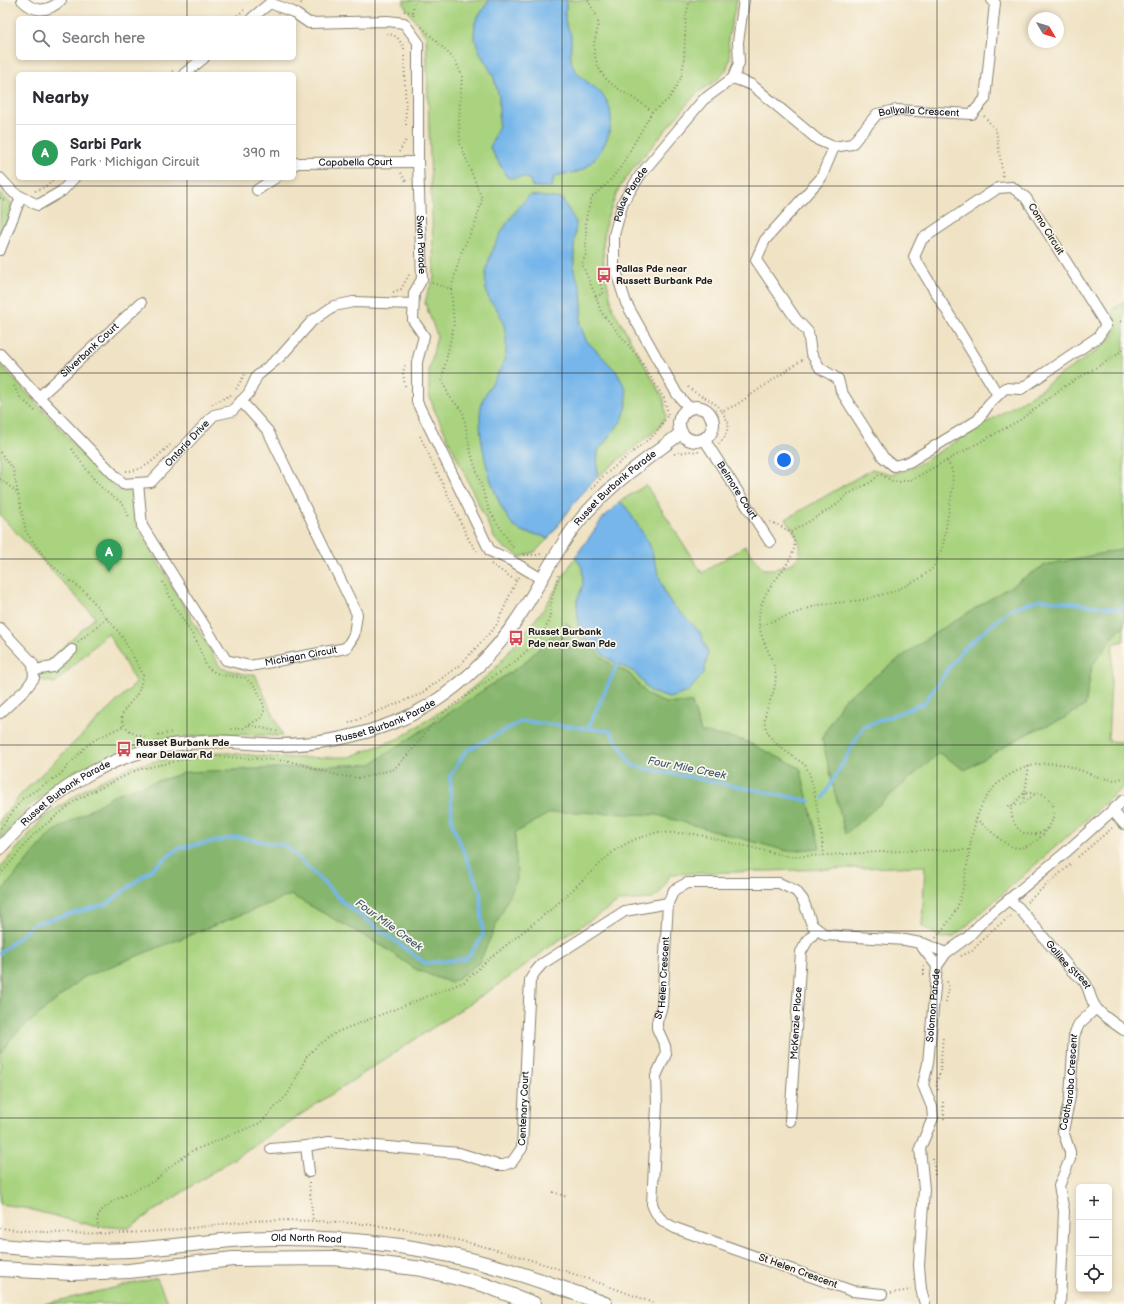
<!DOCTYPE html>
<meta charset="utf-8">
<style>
:root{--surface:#fff;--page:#f7f7f7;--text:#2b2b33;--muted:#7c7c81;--line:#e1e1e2;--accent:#0f766e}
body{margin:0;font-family:"Balsamiq Sans",sans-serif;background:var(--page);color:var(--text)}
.controls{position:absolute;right:12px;bottom:12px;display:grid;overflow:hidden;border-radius:6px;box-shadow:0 2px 6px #0003}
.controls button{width:36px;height:36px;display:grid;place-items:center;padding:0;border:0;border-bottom:1px solid var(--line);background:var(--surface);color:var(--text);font:20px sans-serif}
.compass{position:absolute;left:1028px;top:12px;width:36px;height:36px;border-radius:50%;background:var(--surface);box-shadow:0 2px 6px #0003;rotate:128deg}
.you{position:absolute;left:784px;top:460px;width:14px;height:14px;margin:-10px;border:3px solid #fff;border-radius:50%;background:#1a73e8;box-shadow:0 0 0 6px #1a73e833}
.badge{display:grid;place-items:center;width:26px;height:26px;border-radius:50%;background:var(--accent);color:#fff;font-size:13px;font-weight:700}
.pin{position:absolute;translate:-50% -33px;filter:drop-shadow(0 1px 2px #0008)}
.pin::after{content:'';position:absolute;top:21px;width:14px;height:12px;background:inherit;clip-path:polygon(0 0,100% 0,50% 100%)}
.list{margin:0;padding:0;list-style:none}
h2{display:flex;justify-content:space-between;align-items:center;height:52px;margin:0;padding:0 16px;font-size:17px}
h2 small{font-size:13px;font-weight:400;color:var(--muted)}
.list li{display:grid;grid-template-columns:26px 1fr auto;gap:12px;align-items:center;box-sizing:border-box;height:56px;padding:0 16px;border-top:1px solid var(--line)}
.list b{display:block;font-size:15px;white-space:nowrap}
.list p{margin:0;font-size:13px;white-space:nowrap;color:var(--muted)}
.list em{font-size:13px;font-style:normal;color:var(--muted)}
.icon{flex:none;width:22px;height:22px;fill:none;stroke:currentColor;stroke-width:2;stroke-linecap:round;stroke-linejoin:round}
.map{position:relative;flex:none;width:1124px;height:1304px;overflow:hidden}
.search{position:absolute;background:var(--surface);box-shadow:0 2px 6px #0003;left:16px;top:16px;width:280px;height:44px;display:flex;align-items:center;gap:10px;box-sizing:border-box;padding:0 14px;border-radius:6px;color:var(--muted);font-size:15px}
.panel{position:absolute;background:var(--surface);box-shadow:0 2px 6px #0003;left:16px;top:72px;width:280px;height:108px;border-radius:6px}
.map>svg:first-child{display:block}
</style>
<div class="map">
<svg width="1124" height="1304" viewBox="0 0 1124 1304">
<rect width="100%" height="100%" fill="#fbf7ec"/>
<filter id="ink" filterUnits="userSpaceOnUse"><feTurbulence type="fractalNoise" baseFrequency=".025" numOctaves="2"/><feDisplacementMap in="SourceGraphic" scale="8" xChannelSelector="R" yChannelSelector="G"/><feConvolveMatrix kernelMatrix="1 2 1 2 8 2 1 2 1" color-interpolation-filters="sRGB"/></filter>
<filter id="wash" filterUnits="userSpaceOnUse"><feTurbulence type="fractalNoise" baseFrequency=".012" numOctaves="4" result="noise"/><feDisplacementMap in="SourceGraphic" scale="16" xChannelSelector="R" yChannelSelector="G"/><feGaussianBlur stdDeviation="0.9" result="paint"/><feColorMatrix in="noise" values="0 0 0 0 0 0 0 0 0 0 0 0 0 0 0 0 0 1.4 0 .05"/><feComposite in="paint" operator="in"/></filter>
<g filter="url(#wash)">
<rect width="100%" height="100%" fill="#f0e3c5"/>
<path fill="#a9d37f" stroke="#62784e" d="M404 0H737L728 39 730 58 726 71 717 80 696 94 636 165 619 188 606 221 603 245 604 269 613 309 664 399 666 416 660 427 597 477 578 498 548 539 535 552 521 557 503 547 495 539 434 409 429 394V371L437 336 425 303 428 291 434 279 426 36 404 5Z
M0 192 12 205 0 244Z
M1124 302V641L1113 644 1108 741 1124 742V786L954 937 941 938 922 926 925 866 671 874 660 893 652 899 620 901 553 944 507 979 128 1228 94 1226 20 1207 0 1204V868L43 818 85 789 129 767 162 760 219 752 281 758 349 757 400 738 459 699 494 670 543 610 572 562 622 500 646 485 702 573 745 546 763 569C778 570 803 565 800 545 798 537 790 526 786 519L872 469 892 474 914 467 1043 388C1058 372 1113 348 1115 328 1115 322 1113 315 1113 309Z
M0 364 118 491H133L137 527 221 668 244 674H255L283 736 226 734 182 737 123 751 69 777 28 807 0 840V820L23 792 136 683 108 633 55 683 41 680 39 662H48L95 617 0 515Z
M157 1278 168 1304H44Z"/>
<path fill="#86b56e" stroke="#516845" d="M1124 549V627L1120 628 1092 666 1085 706 1061 720 1028 733 965 770 939 753 845 834 822 739 843 700 929 637 1045 565Z
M566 622 606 661 630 674 647 695 665 703H692L701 732 743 740 800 768 820 848 787 851 657 815 572 812 550 813 515 833 517 879 479 963 451 983 415 969 384 947 291 895 84 977 14 1035 0 1053V893L50 834 118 793 187 772 371 764 523 664Z"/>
<path fill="#76b6ea" stroke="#496983" d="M489 0H567C566 8 564 16 566 24 568 28 570 31 571 35 572 46 568 58 574 68 581 81 597 86 605 98 620 121 605 153 585 168 576 175 564 172 554 177L552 187H532L530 180 525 177 508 178 490 148 499 125V97L493 75 480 53 474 36 475 22Z
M530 195 562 199 576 222 574 248V271L581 288 582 305 580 324 586 340 616 371 626 389 627 406 622 420 598 451 597 477 578 498 548 539C538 532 525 536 515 527 493 506 472 427 483 399 489 386 505 366 506 352 507 339 505 323 498 311 495 306 490 302 488 297 476 264 508 217 530 195Z
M620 502 626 507 649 543 665 594 672 604 700 632 708 653 704 673 688 692 669 698 651 692 634 672 607 658 581 635 578 626 577 600 583 585 582 567 575 557 603 518Z"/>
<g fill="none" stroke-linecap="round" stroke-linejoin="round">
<path stroke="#76b6ea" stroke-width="3.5" d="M588 728 618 663
M823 798 863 727 924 703 962 650 1012 608 1041 599 1118 609 1124 606
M0 953 34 924 107 904 179 848 238 837 286 846 345 904 425 963 466 959 483 936 480 891 452 823 450 776 466 751 522 721 610 731 633 766 810 801"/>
</g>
</g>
<g filter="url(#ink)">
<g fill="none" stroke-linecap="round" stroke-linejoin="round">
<defs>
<g id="minor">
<path d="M22 0C34 13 49 12 61 0"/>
<path id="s1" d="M252 18 270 3 293 12 309 23 388 21 404 23 418 42V162L422 279 414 293 413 320 424 336 417 362V402L490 551 510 560 542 579"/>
<path d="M184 74 204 58"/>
<path id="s2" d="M733 78 752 85 818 140 834 147 852 144 877 114 896 110 972 114 985 99 995 3 992 0"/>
<path d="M834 147 821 178 765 240 756 260 796 319 808 332 811 353 820 368 838 379 841 391 883 457 894 466 909 462 978 420 989 404 1005 388 1021 389 1098 337 1106 325 1026 198 1012 187 998 188 922 239 914 257 998 395"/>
<path id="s3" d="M294 165 297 163 418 162"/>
<path d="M0 178 14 193 38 205 62 191 74 178"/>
<path d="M257 190 275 178"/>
<path d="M0 250 21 197"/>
<path id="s4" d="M0 354 39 397 123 484 151 482 214 415 232 411 249 393 257 376 281 356 312 321 334 306 353 302 413 304"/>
<path id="s5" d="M39 397 141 303"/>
<path id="s6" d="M689 408 677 394 626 303 614 265V235L623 202 641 174 703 100 733 78 739 63 738 42 744 0"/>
<path id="s7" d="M704 439 770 542"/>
<path id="s8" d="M138 483 142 526 226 660 250 666 346 648 354 635 357 614 268 431 241 401"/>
<path d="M0 628 30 660 33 664 34 678 25 690 0 713"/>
<path d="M34 670 53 667 72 650"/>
<path d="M1113 811 1124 824"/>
<path id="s9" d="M1009 900 1019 908 1072 971C1094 985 1085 993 1097 1009 1105 1018 1115 1024 1124 1030"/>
<path d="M919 943 937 966"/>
<path id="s10" d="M790 1121 801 952 808 940 817 930"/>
<path d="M306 1146 309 1172"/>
<path id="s11" d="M271 1149 306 1146 329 1142 459 1153 497 1165H504L512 1162 522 1148 530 980 535 972 542 964 625 911 668 903"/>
<path id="s12" d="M882 1294 852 1291 675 1228C663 1222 657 1218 652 1204L657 1105 656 1076 666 1054 665 1046 657 1028V1022L662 1006 668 903 674 890 687 883H779L796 891 803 900 812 925 825 935 905 940 925 944 946 953"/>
<path id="s13" d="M925 1304 921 1289 919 1265 924 1189 920 1148 933 1118 932 1107 923 1085 928 1063 937 966 946 953 968 937 984 920 1066 852 1124 800"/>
<path id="s14" d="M1060 1304 1064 1211 1059 1186 1070 1159V1152L1063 1131 1070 1097 1074 1036 1079 1024 1096 1008"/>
</g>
<g id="tertiary">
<circle cx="696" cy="424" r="17"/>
<path id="s15" d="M0 848C55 786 119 745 204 742 228 740 252 744 276 745 320 745 361 736 400 720 454 697 497 653 527 604 543 578 557 549 576 525 607 486 642 463 681 433"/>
</g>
<g id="secondary">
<path id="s16" d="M0 1246C43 1250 86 1252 130 1250 178 1247 226 1238 274 1238 350 1237 427 1246 500 1268 536 1278 570 1291 605 1304"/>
<path d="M0 1269 71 1273 129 1271 233 1259 334 1258 422 1269 485 1285 534 1304"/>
</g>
</defs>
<use href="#minor" stroke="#868070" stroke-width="12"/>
<use href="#tertiary" stroke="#868070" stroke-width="14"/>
<use href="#secondary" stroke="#868070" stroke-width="16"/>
<path stroke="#868070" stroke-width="2" stroke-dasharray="1 3" stroke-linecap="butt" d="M298 0 303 5
M588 0C591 7 597 14 598 22 599 29 595 36 594 43 593 53 597 67 603 75 615 91 638 98 652 112
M404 11 413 12 414 18
M413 12 414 0
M234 18 244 10
M422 27 455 60 462 76 459 119 460 143 482 199 476 222 461 253 451 289
M387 33 397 37 404 47 406 125
M169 74 174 70
M984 116 996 130 1003 177
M399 152 406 140
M401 173 407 183
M35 191 45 187 55 178
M0 198 6 201
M432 283 451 289 454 324 442 379 449 396 463 412 470 450 489 510 514 549
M393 292 401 289 410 273
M596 297 603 293 600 282 608 279
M1116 322 1124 321
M14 386 19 396 37 413
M405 386 403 373 405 365
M688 387C700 398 711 397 722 411L736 405 802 360
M236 389 245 374
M212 404 231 395
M420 436 470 542 477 551
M719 444 725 437 729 424 722 411
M72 449C81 462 90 475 101 487 113 500 124 498 129 518
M0 452 13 469 26 532 49 563 87 594 121 635 143 674C142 679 141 685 139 690 134 703 111 715 128 729 132 734 142 737 148 737
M674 454 689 451 699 452
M126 471C145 472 157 456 170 445
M0 479 18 493
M592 489 601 478 655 434 668 415 665 400 639 358 601 312 596 297 582 264 586 254V217L592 197 608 183 620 168 652 112 669 99 681 78 684 61 686 15 690 0
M770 522C820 538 780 569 766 594 761 604 758 613 759 623 760 640 773 656 775 672 779 692 762 709 765 725 769 741 783 749 795 758 798 760 803 763 805 765 815 779 821 835 824 854
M791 532 835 506 848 494 871 482 880 474 892 481 899 482 913 479 1020 420 1062 388 1117 355 1124 346
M524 555H539L543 552
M491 564 515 580
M163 582 175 607 197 642 206 666 212 671 221 675 245 678 256 687 264 706V713L261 718 243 728 231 729
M759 626 818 605 862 600 895 591 919 579 933 568 943 546 953 485 952 470 947 461
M78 642 107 618
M349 723 421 694 461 664 496 626 518 577
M249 725 280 732
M158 735 173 732
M1029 766 1023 804 1035 794
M1008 806 1023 804
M976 819C986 826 1003 844 1013 847 1033 853 1062 820 1052 803 1049 799 1044 795 1040 793H1024L1011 807C1011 821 1019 838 1036 834 1040 834 1044 830 1048 828
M1 828 22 799 61 774 85 747 96 739 123 726
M1078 857 1112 828
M0 875 34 834 76 800 137 770 186 759 212 756 289 761 340 776 361 778 394 769 414 748 433 723 449 708 517 660 540 638 549 622 552 598 559 574
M1027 902 1072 863
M936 938C944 927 955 916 959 902 974 857 964 799 1013 773 1028 765 1043 762 1060 764 1077 766 1109 787 1124 777
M961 956 972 951 991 931 1011 916
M924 966V976
M946 1002 949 988 947 981
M938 1090 936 1084 940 1072 943 1036
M943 1102 944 1119
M933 1158 935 1176
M309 1182 313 1221
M553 1192 567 1197
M0 1228C56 1235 115 1235 171 1230 198 1228 224 1223 251 1221 271 1220 292 1220 312 1221 431 1223 546 1262 656 1304
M99 1233 97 1219 101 1211 113 1201 156 1180 172 1165 192 1151 260 1123 288 1094 307 1056 319 1044 337 1032 464 982 489 959 555 906 615 850 633 840 658 832 695 834 791 857 919 850H969
M891 1293 911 1290"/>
<use href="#minor" stroke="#fff" stroke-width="10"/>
<use href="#tertiary" stroke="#fff" stroke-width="12"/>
<use href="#secondary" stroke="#fff" stroke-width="14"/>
</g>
</g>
<path fill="none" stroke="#1c1c1c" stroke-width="1" stroke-opacity="0.55" d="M187 0V18M375 0V1304M562 0V1304M749 0V1304M937 0V1304M187 58V74M187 178V1304M0 186H1124M0 373H1124M0 559H1124M0 745H1124M0 931H1124M0 1118H1124"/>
<defs>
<symbol id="bus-bare" viewBox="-9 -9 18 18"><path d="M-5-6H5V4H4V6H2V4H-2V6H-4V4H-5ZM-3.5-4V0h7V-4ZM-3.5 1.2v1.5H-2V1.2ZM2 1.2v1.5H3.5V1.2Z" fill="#d1495b" stroke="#fbf7ec" stroke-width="2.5" paint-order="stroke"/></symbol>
</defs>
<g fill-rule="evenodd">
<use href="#bus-bare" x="593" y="264" width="22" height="22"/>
<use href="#bus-bare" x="505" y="627" width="22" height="22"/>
<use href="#bus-bare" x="113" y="738" width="22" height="22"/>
</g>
<g text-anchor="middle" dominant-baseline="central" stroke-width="3.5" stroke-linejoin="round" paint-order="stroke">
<g font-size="10" fill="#1c1c1c" stroke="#fbf7ec">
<text stroke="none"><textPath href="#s2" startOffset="223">Ballyalla Crescent</textPath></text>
<text stroke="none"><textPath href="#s3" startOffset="62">Capabella Court</textPath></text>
<text stroke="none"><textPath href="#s6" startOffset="237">Pallas Parade</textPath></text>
<text transform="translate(1046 229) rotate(58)">Como Circuit</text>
<text stroke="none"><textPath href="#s1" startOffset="389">Swan Parade</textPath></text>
<text stroke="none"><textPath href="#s5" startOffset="69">Silverbank Court</textPath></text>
<text stroke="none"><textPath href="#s4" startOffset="260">Ontario Drive</textPath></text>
<text stroke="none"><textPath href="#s15" startOffset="758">Russet Burbank Parade</textPath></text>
<text stroke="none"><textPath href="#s7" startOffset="61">Belmore Court</textPath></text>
<text stroke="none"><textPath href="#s8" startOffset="278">Michigan Circuit</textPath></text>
<text stroke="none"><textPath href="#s15" startOffset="422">Russet Burbank Parade</textPath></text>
<text stroke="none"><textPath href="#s15" startOffset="86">Russet Burbank Parade</textPath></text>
<text stroke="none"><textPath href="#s9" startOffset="88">Galilee Street</textPath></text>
<text stroke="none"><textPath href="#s12" startOffset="483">St Helen Crescent</textPath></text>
<text stroke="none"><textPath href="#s13" startOffset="305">Solomon Parade</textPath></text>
<text stroke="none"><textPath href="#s10" startOffset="98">McKenzie Place</textPath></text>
<text stroke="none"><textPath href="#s14" startOffset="226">Cootharaba Crescent</textPath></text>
<text stroke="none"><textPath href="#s11" startOffset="301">Centenary Court</textPath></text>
<text stroke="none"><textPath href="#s16" startOffset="307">Old North Road</textPath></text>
<text transform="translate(798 1271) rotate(20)">St Helen Crescent</text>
</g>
<g font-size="10" font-weight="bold" fill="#1c1c1c" stroke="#fbf7ec" text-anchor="start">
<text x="616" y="269">Pallas Pde near<tspan x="616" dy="12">Russett Burbank Pde</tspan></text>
<text x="528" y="632">Russet Burbank<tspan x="528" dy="12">Pde near Swan Pde</tspan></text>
<text x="136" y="743">Russet Burbank Pde<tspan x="136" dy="12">near Delawar Rd</tspan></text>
</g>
<g font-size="11" font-style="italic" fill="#405a6e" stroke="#fbf7ec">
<text transform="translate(687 768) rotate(11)">Four Mile Creek</text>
<text transform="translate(389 925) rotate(36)">Four Mile Creek</text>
</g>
</g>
</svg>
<div class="controls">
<button>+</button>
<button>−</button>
<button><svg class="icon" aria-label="locate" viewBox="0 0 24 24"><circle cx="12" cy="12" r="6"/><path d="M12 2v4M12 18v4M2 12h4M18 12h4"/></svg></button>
</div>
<svg class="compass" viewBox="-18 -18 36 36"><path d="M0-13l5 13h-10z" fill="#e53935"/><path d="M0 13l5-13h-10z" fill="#7c7c81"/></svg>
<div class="you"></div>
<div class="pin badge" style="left:109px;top:572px;background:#2e9e5b">A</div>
<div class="search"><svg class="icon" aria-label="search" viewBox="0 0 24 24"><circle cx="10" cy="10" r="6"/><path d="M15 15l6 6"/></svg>Search here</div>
<section class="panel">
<h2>Nearby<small></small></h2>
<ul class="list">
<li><span class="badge" style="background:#2e9e5b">A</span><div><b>Sarbi Park</b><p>Park · Michigan Circuit</p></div><em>390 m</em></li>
</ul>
</section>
</div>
